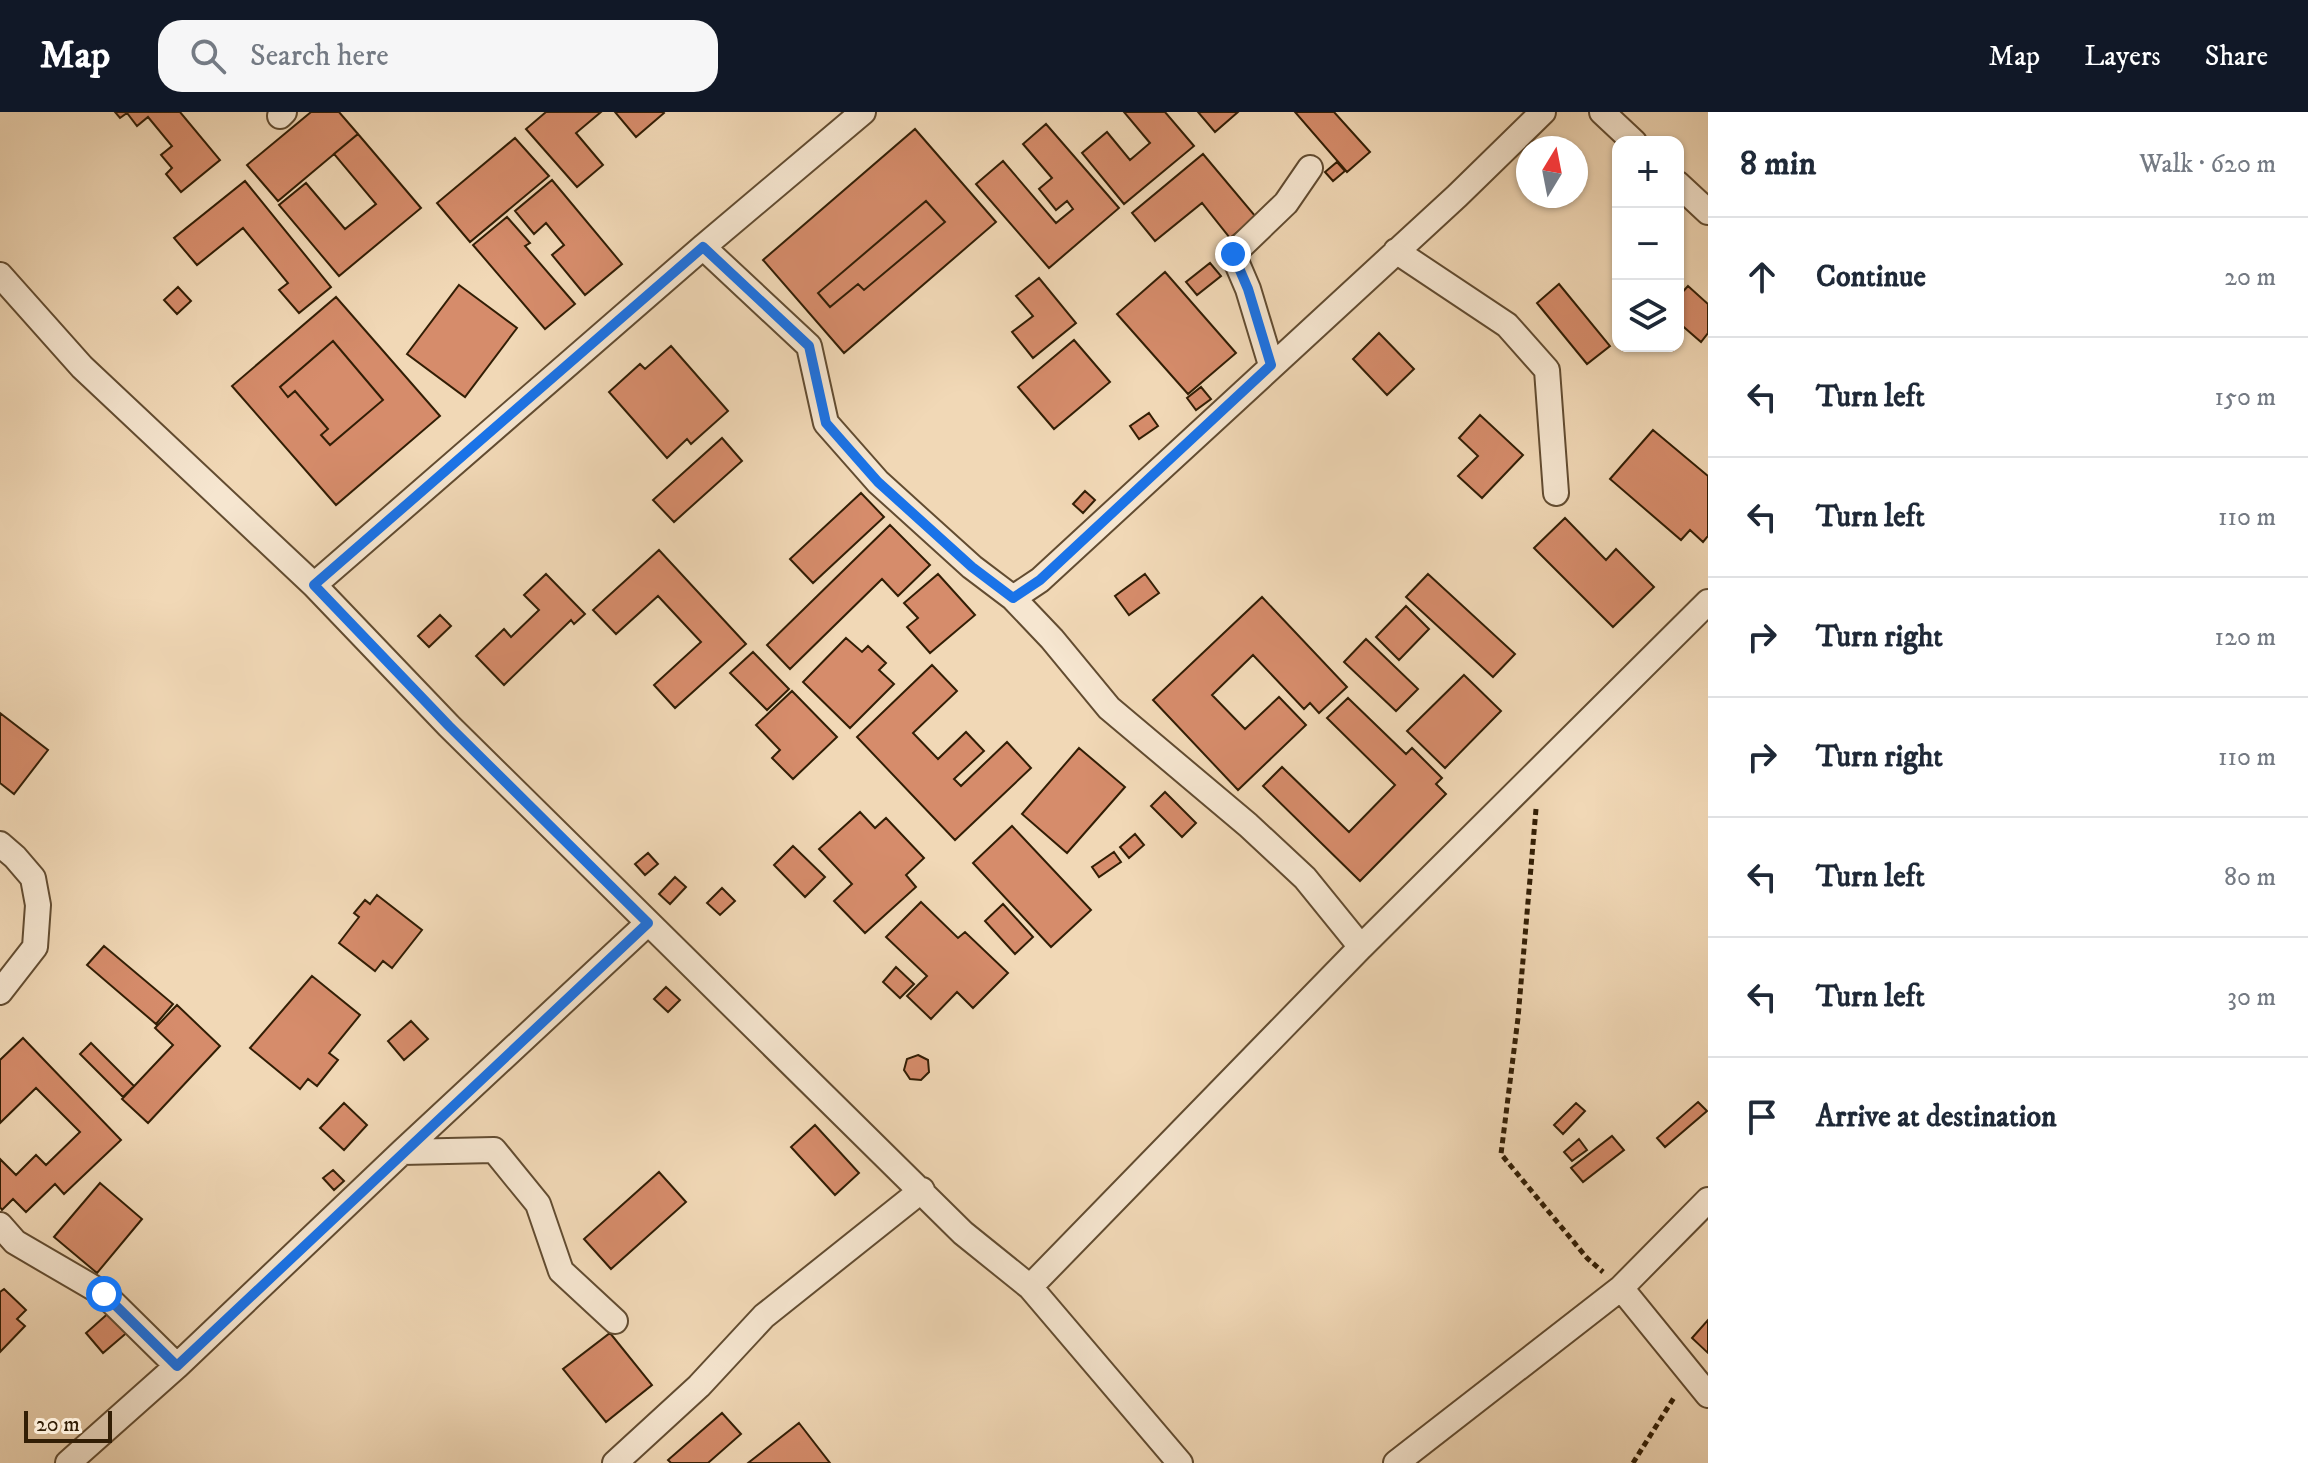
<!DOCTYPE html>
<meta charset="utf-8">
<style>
:root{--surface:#fff;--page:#f6f6f7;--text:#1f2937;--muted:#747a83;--line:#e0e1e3;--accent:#111827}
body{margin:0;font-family:"IM FELL DW Pica",serif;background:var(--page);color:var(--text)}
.controls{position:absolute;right:24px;top:24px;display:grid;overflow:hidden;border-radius:16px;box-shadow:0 2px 6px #0004}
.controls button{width:72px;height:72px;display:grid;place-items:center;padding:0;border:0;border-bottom:2px solid var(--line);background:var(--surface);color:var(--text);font:40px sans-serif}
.compass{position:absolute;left:1516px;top:24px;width:72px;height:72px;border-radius:50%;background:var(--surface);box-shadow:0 2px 6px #0004;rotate:10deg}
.scale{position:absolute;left:24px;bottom:20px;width:88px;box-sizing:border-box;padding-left:8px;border:4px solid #321e05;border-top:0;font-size:22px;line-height:28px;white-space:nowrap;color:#321e05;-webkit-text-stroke:6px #f6e6d0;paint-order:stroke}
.stop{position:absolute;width:24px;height:24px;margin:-18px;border:6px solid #1a73e8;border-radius:50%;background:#fff}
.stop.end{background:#1a73e8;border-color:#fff;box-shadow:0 2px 8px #0008}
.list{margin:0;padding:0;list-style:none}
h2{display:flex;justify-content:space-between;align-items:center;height:104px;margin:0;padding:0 32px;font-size:34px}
h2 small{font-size:26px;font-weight:400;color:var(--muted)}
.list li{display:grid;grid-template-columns:52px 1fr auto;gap:24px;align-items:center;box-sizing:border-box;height:120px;padding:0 32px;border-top:2px solid var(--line)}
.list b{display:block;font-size:30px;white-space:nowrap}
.list em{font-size:26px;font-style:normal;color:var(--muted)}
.icon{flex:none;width:44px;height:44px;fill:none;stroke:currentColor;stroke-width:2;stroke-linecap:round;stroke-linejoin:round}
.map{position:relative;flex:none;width:1708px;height:1351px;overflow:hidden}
header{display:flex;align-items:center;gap:48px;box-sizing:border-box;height:112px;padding:0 40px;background:var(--accent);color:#fff}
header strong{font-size:38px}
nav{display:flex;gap:44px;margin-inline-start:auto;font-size:28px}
.search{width:560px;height:72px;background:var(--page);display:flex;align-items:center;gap:20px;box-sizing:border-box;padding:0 28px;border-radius:24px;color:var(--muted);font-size:30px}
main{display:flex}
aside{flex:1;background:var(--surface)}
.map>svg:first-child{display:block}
</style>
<header>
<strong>Map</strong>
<div class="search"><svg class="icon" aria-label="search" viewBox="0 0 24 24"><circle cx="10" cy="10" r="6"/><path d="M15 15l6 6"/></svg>Search here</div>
<nav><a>Map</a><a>Layers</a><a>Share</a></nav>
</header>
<main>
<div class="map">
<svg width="1708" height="1351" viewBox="0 0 1708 1351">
<rect width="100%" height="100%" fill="#f1d8b6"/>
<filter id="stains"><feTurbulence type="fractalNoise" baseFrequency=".0025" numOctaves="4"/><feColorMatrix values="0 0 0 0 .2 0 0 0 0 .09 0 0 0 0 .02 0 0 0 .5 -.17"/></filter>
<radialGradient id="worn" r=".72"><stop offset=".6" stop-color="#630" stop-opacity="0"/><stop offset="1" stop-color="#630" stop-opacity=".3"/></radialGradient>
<path fill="#d68c6b" stroke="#321e05" stroke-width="2" fill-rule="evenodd" d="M115 0H180L220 48 181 80 166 62 172 56 161 43 172 34 148 5 137 14 127 1 120 6Z
M311 0H339L358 22 278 89 247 53Z
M546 0H601L576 21 603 53 577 75 526 17Z
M615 0H663L664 1 636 25Z
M1124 0H1165L1194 34 1124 92 1082 41 1107 20 1130 48 1150 31Z
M1198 0H1238L1215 20Z
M1295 0H1334L1370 40 1347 60Z
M1046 12 1119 96 1049 156 976 72 1003 49 1056 111 1073 97 1067 89 1056 98 1039 77 1052 66 1023 32Z
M915 17 996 110 844 241 763 148ZM926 89 945 110 864 178 858 172 830 195 818 181Z
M358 22 421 96 339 164 279 93 306 71 345 117 376 92 334 42Z
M515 26 549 64 470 130 437 91Z
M1203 42 1256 105 1230 126 1202 91 1155 129 1132 101Z
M1337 50 1345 59 1333 69 1325 60Z
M552 68 622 152 585 183 552 143 564 133 546 111 534 122 515 99Z
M245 69 331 175 299 201 279 178 288 171 243 116 197 153 174 126Z
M926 89 945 110 864 178 858 172 830 195 818 181Z
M507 105 530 131 525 134 575 192 545 217 473 133Z
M1210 151 1221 164 1197 183 1186 170Z
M1165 160 1236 241 1188 282 1117 202Z
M1039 166 1076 211 1033 246 1012 220 1033 204 1016 184Z
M1559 172 1610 234 1587 252 1537 191Z
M459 173 517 216 465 285 407 242Z
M1688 174 1708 192V221L1701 230 1678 210V185Z
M178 175 191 189 177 202 164 188Z
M336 185 440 304 336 393 232 274ZM333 229 383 288 330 333 321 323 328 317 295 279 288 285 280 275Z
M1379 221 1414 257 1387 283 1353 247Z
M1074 228 1110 270 1054 317 1018 275Z
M333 229 383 288 330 333 321 323 328 317 295 279 288 285 280 275Z
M671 234 728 299 691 332 687 327 667 346 609 280 640 252 645 257Z
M1201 275 1211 287 1196 298 1187 286Z
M1149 301 1158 314 1139 327 1130 314Z
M1480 303 1523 343 1482 386 1458 364 1478 344 1459 326Z
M1653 318 1708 364V424L1703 430 1690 418 1681 428 1610 367Z
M722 326 742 349 674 410 653 388Z
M1085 379 1095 388 1083 401 1073 392Z
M861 381 884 405 813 471 790 447Z
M1565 406 1606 448 1616 437 1654 475 1613 515 1534 436Z
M890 413 930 453 898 484 882 467 790 557 767 533Z
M659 438 746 532 675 596 654 573 701 530 658 484 616 522 593 498Z
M546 462 585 502 574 512 571 508 504 573 476 544 504 517 511 525 539 498 524 483Z
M938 462 975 503 930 541 907 515 918 506 904 491Z
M1145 462 1159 481 1129 503 1115 484Z
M1428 462 1515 542 1493 565 1406 485Z
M1262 485 1347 575 1319 601 1310 591 1304 597 1253 543 1212 583 1245 617 1279 585 1306 613 1238 678 1153 588Z
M1406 494 1429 517 1399 548 1376 525Z
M440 503 451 514 429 535 418 524Z
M846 526 862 540 868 534 886 551 879 558 894 572 850 616 803 570Z
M1366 527 1418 577 1396 599 1344 550Z
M753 540 789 577 767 598 730 561Z
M932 553 957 579 913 621 938 647 966 620 984 639 954 667 961 674 1007 630 1031 656 955 728 857 625Z
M1464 563 1501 599 1445 656 1407 619Z
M792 579 837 625 793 667 772 646 780 638 756 613Z
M1348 586 1406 642 1412 636 1442 666 1436 672 1446 682 1360 769 1263 674 1282 655 1349 720 1395 673 1327 606Z
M0 601 48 638 14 682 0 671Z
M1079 636 1125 675 1067 741 1022 702Z
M1165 680 1196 711 1182 725 1151 694Z
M860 700 875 716 886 706 924 746 906 763 916 775 865 821 834 789 852 772 819 737Z
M1012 714 1091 798 1051 835 973 751Z
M1135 722 1144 733 1129 746 1120 735Z
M793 734 825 765 805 785 774 753Z
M1114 740 1121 750 1099 765 1092 755Z
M648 741 658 752 645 763 635 752Z
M675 765 686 775 670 792 659 782Z
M722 776 735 789 720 803 707 791Z
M377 783 422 818 392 856 383 849 375 859 339 831 359 805 354 801 365 788 370 792Z
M921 790 958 826 965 820 1008 861 973 896 957 880 931 907 907 884 927 864 886 825Z
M1003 792 1033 825 1015 842 985 809Z
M104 834 173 892 156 912 87 853Z
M896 855 914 872 900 886 883 870Z
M312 864 360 903 329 941 338 948 317 974 308 967 300 977 250 936Z
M666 875 680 888 668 900 654 887Z
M177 893 220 934 148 1011 122 987 173 933 155 916Z
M411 909 428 927 404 948 388 929Z
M23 926 121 1028 64 1082 55 1072 26 1100 13 1087 2 1098 0 1095V1047L16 1063 36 1043 46 1053 80 1020 36 976 0 1011V948Z
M91 931 134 974 123 985 80 942Z
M918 943 928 948 929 960 921 968 910 967 904 958 907 947Z
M1698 990 1707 999 1665 1035 1657 1026Z
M344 991 367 1013 344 1038 320 1016Z
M1576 991 1585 999 1563 1022 1554 1013Z
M815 1013 859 1061 835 1083 791 1035Z
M1612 1024 1624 1038 1583 1070 1571 1056Z
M1579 1027 1587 1038 1572 1049 1564 1040Z
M333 1058 344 1069 334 1078 323 1066Z
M659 1060 686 1090 611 1157 584 1127Z
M100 1071 142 1107 97 1161 54 1125Z
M4 1177 26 1198 17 1207 25 1214 0 1240V1180Z
M112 1198 130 1218 103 1241 86 1221Z
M1708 1208V1241L1692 1226Z
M610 1221 652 1273 606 1310 563 1257Z
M722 1301 741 1322 708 1351H671L668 1348Z
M799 1311 830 1351H748Z"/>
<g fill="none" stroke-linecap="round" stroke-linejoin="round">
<defs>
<path id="minor" d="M1602 0 1634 30
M280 4 284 0
M1678 72 1708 100
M703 135 809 234 826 311 878 370 972 455 1013 486
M1396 139 1507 213 1547 258 1556 381
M0 163 82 255 314 473 449 614 963 1121 1030 1175 1180 1351
M1271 253 1248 177 1233 142 1286 91 1310 56
M314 473 703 135 863 0
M0 732 15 745 33 766 38 793 35 835 0 880
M1361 835 1708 490
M402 1040 494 1038 538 1092 561 1159 615 1209
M0 1113 15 1130 104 1182 177 1254
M1030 1175 1361 835 1305 766 1248 713 1109 596 1052 527 1013 486 1040 468 1457 84 1543 0
M1621 1176 1708 1283
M68 1351 177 1254 402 1040 648 811
M615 1351 699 1274 764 1204 922 1078
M1396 1351 1621 1176 1708 1088"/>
</defs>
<use href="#minor" stroke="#624c31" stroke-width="28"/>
<path stroke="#321e05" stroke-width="5" stroke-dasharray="6 4" stroke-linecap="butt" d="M1536 697 1518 906 1501 1042 1587 1146 1603 1160
M1633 1351 1675 1284"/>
<use href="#minor" stroke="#f6e6d0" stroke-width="24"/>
</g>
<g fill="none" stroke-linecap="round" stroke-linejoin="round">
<path stroke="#1a73e8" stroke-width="10" d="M104 1182 177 1254 648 811 449 614 314 473 703 135 809 234 826 311 878 370 972 455 1013 486 1040 468 1271 253 1248 177 1233 142"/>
</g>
<rect width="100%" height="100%" filter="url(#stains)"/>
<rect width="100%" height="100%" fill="url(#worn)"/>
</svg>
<div class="controls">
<button>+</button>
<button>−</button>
<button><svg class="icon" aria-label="layers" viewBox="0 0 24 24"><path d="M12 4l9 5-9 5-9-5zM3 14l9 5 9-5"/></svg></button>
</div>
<svg class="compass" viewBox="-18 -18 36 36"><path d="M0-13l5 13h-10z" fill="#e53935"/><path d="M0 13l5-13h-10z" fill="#747a83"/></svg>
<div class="scale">20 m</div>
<div class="stop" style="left:104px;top:1182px"></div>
<div class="stop end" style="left:1233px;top:142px"></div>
</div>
<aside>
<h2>8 min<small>Walk · 620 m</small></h2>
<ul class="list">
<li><svg class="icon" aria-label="ahead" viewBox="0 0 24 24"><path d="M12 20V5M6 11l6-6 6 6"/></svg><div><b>Continue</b></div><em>20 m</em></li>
<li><svg class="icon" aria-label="left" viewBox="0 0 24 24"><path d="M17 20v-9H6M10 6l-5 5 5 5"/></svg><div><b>Turn left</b></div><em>150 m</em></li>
<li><svg class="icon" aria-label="left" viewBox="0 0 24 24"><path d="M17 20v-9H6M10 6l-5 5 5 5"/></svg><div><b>Turn left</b></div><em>110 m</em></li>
<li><svg class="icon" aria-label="right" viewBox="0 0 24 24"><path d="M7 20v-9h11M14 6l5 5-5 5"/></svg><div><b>Turn right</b></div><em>120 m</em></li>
<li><svg class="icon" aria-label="right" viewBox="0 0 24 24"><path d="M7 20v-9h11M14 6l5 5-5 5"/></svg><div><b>Turn right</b></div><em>110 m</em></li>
<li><svg class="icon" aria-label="left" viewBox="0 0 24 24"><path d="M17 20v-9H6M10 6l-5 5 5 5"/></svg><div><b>Turn left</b></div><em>80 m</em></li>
<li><svg class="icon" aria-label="left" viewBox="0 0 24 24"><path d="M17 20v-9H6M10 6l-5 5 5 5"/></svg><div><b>Turn left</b></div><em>30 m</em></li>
<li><svg class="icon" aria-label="arrive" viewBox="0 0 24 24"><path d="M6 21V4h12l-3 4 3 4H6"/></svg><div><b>Arrive at destination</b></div></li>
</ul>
</aside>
</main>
